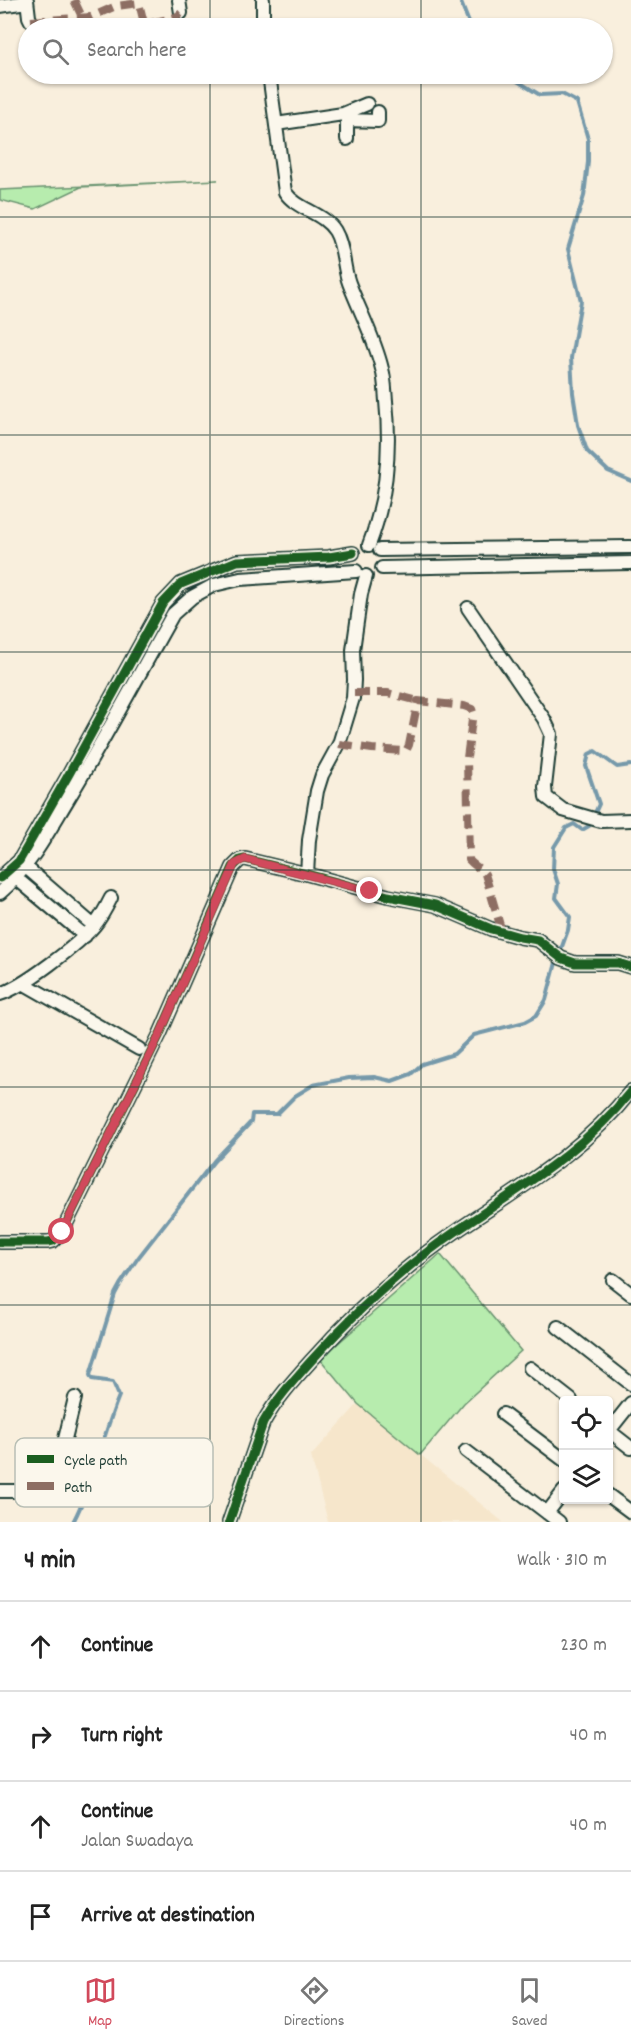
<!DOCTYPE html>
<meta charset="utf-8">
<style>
:root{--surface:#fff;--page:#f6f6f6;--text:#222;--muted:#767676;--line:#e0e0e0;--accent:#d1495b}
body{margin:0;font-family:Dekko,sans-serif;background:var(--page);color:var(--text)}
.controls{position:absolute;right:18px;bottom:18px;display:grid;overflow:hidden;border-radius:6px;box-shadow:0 2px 4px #0004}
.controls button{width:54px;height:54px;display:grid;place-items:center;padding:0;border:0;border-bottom:2px solid var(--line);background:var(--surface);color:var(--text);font:30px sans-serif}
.stop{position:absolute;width:18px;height:18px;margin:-14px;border:4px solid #d1495b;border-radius:50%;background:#fff}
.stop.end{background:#d1495b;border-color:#fff;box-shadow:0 2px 6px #0008}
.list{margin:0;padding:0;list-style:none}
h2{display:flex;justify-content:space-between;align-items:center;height:78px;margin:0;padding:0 24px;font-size:26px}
h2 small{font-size:20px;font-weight:400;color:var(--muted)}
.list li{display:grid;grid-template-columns:39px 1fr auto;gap:18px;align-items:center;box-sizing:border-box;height:90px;padding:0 24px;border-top:2px solid var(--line)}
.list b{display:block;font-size:22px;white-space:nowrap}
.list p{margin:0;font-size:20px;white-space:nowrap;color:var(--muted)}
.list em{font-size:20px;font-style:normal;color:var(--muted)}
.icon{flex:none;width:33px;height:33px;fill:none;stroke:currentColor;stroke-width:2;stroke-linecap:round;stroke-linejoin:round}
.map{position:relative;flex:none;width:631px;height:1522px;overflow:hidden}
.search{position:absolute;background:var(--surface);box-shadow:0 2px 4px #0004;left:18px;right:18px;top:18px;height:66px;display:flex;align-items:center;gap:15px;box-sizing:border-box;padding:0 21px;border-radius:33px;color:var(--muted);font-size:22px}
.sheet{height:438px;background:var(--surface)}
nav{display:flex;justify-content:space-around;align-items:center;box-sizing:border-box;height:84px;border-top:2px solid var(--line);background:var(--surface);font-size:16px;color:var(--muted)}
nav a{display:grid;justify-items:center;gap:3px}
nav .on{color:var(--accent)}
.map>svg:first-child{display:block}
</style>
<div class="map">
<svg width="631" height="1522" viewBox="0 0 631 1522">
<rect width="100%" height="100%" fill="#f9efdd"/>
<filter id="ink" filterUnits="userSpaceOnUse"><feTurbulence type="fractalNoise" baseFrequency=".0167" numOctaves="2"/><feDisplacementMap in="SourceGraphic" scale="12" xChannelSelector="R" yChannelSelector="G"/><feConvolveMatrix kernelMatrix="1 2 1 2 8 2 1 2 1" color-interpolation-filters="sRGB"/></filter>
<g filter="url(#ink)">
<path fill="#f6e6cb" d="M358 1404 503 1522H328L311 1456Z"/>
<path fill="#b7ecae" stroke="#6b9471" stroke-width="1.5" d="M218 180 81 187 35 209 0 200V190Z
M440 1254 521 1351 464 1403 420 1455 358 1404 320 1359Z"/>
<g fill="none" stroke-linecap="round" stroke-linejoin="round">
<path stroke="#7699aa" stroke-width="4" d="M460 0 471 28
M506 74 540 95 562 94 577 102 588 139V162L584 196 568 249 581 301 571 358 573 393 578 425 587 451 608 471 631 481
M560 952 568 930 570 917 556 898 558 884 553 869 554 847 566 828 574 824 582 830 589 826 599 804 586 766 589 754 595 751 617 767 631 765
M73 1522C94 1482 102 1437 119 1396L113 1382 92 1379 90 1375 115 1294 121 1283 138 1258 214 1161 251 1122 252 1114H277L295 1096 313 1085 349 1078 374 1077 392 1081 411 1074 422 1064 454 1054 474 1035 525 1022 536 1016 546 1000 557 959"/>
<defs>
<path id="street" d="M27 0 29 17 31 21
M179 0 181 13
M263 0V28
M0 6 27 2
M269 74 285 192C297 210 323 212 335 231 344 246 343 267 349 283 360 312 375 339 382 369 385 379 385 390 386 401 391 450 387 498 369 545
M347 120 378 121V112
M276 124 343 114 367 104
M347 139V114
M380 550 631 547
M382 568 631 563
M468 608 544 719 551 734 545 787 546 797 563 810 601 821 631 820
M20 862 94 926
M10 873 85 936
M307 874 309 840 317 791 322 775 339 744 353 698 354 680 353 650 361 594 366 576
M0 878 19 861 69 774 163 603 181 584 237 561 329 557 353 553
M0 893C29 868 47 834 67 801 104 740 138 676 173 614L192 597 214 585 240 579 356 571
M23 983 139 1049
M0 994C22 988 79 944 94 926 101 918 106 908 111 898
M0 1242H48L53 1241 62 1232 160 1034 233 867 240 860 245 859 307 874 388 896 435 905 491 929 520 937 538 940 561 958 575 963H618L631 967
M613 1280 631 1294
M558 1327 631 1384
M530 1368 571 1400
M503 1414 564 1460
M608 1430 631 1448
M608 1432 631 1403
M466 1451 559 1522
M0 1491H47L64 1443 75 1398
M608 1495 631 1512
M547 1513 564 1491
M229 1522 263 1423C275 1401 292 1382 310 1362 353 1314 401 1269 455 1232 518 1189 583 1152 631 1091"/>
</defs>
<use href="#street" stroke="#1f3d34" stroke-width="16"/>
<use href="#street" stroke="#fbf7ec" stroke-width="12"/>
<path stroke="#8d6e63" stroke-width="8" stroke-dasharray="15 8" stroke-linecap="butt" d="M74 0 83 19
M31 21 91 17 116 6 139 3 144 23 147 24 176 17 181 13
M354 693H388L418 701
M339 744 372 749 403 751 407 749 409 745 418 701 464 706 472 709 473 712 467 758 469 860C474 866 480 868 485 874L502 932"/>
<defs>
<path id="cycleway" d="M0 878 19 861 69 774 163 603 181 584 237 561 329 557 353 553
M0 1242H48L53 1241 62 1232 160 1034 233 867 240 860 245 859 307 874 388 896 435 905 491 929 520 937 538 940 561 958 575 963H618L631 967
M229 1522 263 1423C275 1401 292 1382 310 1362 353 1314 401 1269 455 1232 518 1189 583 1152 631 1091"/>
</defs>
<use href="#cycleway" stroke="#fbf7ec" stroke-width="13"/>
<use href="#cycleway" stroke="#1b5e20" stroke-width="9"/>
</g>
</g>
<g fill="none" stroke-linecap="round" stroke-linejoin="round" filter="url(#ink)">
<path stroke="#d1495b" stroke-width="8" d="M62 1232 160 1034 235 864 245 859 370 891"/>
</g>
<path fill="none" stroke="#1f3d34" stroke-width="1.5" stroke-opacity="0.55" d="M210 0V28M421 0V28M210 74V1522M421 74V1522M0 217H631M0 435H631M0 652H631M0 870H631M0 1087H631M0 1305H631"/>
<rect x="15" y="1438" width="198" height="69" rx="9" fill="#fbf7ec" stroke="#b9bfb5" stroke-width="1.5"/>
<rect x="27" y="1455" width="27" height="8" fill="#1b5e20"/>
<rect x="27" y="1482" width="27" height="8" fill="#8d6e63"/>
<g font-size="16" fill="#1f3d34">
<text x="64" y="1465">Cycle path</text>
<text x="64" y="1492">Path</text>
</g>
</svg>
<div class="controls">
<button><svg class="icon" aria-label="locate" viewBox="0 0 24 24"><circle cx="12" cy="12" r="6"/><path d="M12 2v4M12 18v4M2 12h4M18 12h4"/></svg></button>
<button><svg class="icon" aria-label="layers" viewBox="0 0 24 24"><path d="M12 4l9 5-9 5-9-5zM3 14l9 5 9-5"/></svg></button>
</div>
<div class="stop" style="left:62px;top:1232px"></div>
<div class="stop end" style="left:370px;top:891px"></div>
<div class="search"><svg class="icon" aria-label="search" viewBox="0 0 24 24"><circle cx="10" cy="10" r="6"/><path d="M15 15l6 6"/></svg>Search here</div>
</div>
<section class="sheet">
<h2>4 min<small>Walk · 310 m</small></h2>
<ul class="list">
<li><svg class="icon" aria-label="ahead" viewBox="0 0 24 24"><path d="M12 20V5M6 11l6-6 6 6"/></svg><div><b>Continue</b></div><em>230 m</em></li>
<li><svg class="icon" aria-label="right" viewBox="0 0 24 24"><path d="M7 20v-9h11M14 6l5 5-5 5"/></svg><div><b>Turn right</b></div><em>40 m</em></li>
<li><svg class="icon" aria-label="ahead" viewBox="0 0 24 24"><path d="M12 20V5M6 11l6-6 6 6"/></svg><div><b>Continue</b><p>Jalan Swadaya</p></div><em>40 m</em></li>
<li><svg class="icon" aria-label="arrive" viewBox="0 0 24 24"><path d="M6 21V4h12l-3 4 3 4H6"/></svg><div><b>Arrive at destination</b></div></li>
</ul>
</section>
<nav>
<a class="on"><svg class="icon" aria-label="map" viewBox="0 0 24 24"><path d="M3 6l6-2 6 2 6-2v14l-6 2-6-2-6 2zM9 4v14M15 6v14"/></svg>Map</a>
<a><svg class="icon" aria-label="directions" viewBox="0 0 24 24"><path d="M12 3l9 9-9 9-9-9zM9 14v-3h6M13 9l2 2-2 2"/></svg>Directions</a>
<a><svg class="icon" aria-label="saved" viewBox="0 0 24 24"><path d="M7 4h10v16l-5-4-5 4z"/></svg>Saved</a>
</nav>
